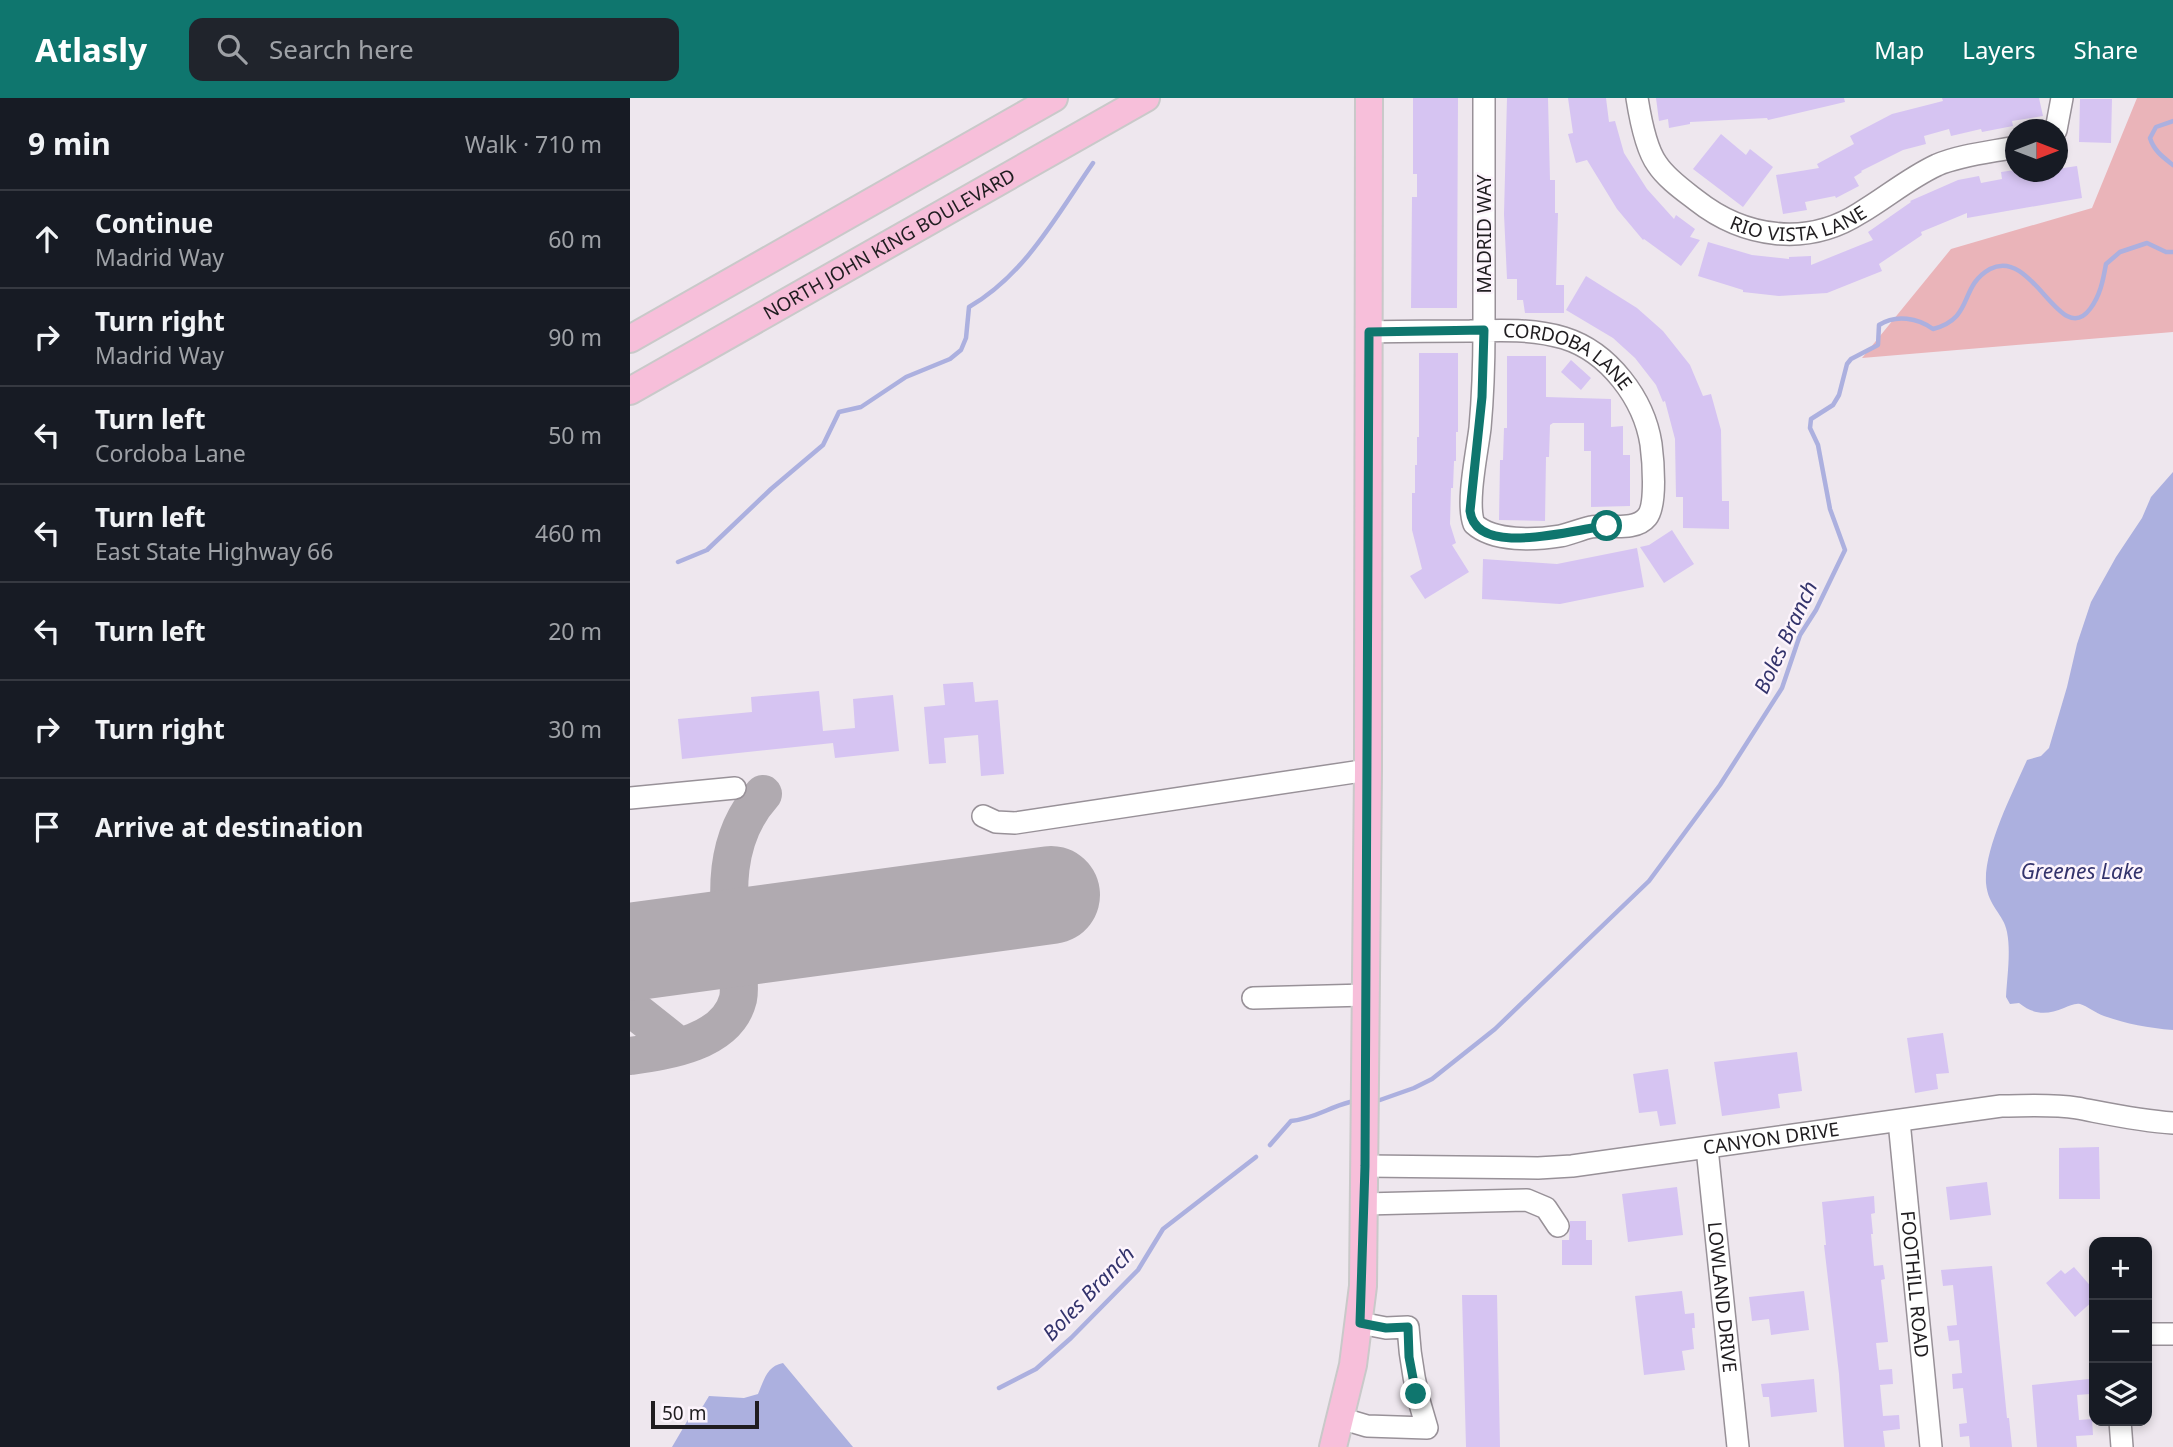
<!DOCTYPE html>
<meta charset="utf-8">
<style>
:root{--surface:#171b24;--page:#20242c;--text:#f1f3f6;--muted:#9ea1a6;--line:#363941;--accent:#0f766e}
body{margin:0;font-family:"Noto Sans",sans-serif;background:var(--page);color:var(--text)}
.controls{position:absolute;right:21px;bottom:21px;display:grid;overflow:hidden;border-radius:14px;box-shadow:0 4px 10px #0003}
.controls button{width:63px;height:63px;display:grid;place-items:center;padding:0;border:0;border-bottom:2px solid var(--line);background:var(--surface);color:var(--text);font:35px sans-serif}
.compass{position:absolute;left:1375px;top:21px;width:63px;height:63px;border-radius:50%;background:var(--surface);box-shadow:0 4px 10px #0003;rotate:90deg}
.scale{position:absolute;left:21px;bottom:18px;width:108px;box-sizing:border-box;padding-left:7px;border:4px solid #201d20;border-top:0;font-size:19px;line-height:24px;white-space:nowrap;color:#201d20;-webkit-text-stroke:5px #fcf4fc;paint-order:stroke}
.stop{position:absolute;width:21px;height:21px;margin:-16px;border:5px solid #0f766e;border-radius:50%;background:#fff}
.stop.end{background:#0f766e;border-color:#fff;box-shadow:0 2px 7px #0008}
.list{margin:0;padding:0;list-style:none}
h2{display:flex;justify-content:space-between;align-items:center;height:91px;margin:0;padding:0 28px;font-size:30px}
h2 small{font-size:23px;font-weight:400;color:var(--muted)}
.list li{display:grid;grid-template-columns:46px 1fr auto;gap:21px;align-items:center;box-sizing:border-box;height:98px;padding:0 28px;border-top:2px solid var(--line)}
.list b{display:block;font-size:26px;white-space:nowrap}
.list p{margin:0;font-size:23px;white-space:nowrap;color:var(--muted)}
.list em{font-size:23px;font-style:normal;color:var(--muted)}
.icon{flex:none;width:38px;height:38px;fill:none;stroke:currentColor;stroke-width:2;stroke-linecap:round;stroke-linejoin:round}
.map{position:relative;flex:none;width:1543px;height:1349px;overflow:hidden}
header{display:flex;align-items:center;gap:42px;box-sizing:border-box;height:98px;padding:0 35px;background:var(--accent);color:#fff}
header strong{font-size:33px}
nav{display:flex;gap:38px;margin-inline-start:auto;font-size:24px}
.search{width:490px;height:63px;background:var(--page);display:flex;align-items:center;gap:18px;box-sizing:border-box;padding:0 24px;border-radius:14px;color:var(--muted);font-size:26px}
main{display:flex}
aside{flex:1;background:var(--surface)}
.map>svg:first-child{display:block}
</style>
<header>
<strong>Atlasly</strong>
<div class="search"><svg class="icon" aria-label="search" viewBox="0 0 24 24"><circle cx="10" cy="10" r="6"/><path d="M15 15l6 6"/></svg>Search here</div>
<nav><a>Map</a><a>Layers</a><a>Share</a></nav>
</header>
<main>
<aside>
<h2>9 min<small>Walk · 710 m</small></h2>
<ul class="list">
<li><svg class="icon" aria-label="ahead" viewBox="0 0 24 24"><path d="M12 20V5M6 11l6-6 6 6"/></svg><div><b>Continue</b><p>Madrid Way</p></div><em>60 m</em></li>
<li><svg class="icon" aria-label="right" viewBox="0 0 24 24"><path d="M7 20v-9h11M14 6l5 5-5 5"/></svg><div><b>Turn right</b><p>Madrid Way</p></div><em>90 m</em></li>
<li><svg class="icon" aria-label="left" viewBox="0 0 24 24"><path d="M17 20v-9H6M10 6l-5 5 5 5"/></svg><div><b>Turn left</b><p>Cordoba Lane</p></div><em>50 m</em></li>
<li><svg class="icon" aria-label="left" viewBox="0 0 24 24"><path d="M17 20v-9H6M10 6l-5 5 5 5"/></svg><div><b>Turn left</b><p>East State Highway 66</p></div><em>460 m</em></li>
<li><svg class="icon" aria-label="left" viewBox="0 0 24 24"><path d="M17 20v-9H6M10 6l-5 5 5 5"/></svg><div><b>Turn left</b></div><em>20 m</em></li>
<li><svg class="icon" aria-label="right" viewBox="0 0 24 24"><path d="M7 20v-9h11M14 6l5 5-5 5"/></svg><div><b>Turn right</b></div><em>30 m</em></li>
<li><svg class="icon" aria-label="arrive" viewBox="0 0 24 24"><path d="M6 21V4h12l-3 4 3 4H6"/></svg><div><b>Arrive at destination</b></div></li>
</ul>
</aside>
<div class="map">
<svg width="1543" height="1349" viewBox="0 0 1543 1349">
<rect width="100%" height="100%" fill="#eee7ee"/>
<path fill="#eab4b9" d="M1507 0H1543V234L1232 260 1321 151 1462 110Z"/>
<path fill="#acb0df" d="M1543 374V932C1518 930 1497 926 1474 918 1466 915 1457 908 1450 906 1445 905 1439 908 1434 910 1417 917 1404 917 1389 905L1380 906 1376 899C1377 879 1381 854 1377 834 1374 816 1358 809 1356 785 1354 750 1383 694 1397 662L1411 658 1419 650 1437 589 1447 546 1461 504 1486 459 1512 420 1521 399Z
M153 1265 223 1349H42L59 1320 73 1308 79 1298 114 1300 128 1296C134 1282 137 1268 153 1265Z"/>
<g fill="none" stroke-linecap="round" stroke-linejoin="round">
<path stroke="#acb0df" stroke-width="4.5" d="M1543 23 1526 29 1520 40C1524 53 1533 59 1543 67
M48 464 77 452 141 391 193 347 209 314 231 309 276 279 320 261 331 252 336 240 339 209C395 177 427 117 463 65
M750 1002 784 990 802 981 865 931 1019 783 1090 687 1152 590 1170 537 1186 512 1215 452 1200 411 1188 347 1180 330 1181 321 1203 307 1209 297 1217 266 1221 261 1248 247 1249 227C1266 216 1288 220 1303 231 1345 220 1328 189 1360 171 1403 148 1430 251 1460 211 1470 198 1473 183 1476 166L1490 154 1517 145 1536 154H1543
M640 1047 661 1023C686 1020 697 1010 720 1004
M369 1290 406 1271 441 1240 508 1172 533 1131 626 1059"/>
<path stroke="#b0aab0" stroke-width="38" d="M0 909 49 948
M0 958C36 953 97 945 108 901 111 886 106 868 104 853 96 798 93 740 133 696"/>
<path stroke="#b0aab0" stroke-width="98" d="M0 854 421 797"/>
</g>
<path fill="#d6c4f2" d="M783 0H828L827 210H781L782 99H787V76H783Z
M877 0H918L920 82H925V115H928L926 187H934V215H895L893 202H887V181H877L874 116Z
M938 0H976L979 24 985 23 994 55 1017 91 1044 121 1046 117 1065 131 1060 139 1070 142 1051 168 1014 141 1013 142 987 111 957 62 946 65 938 36 943 35Z
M1026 0H1214L1215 4 1138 22 1137 20 1060 24V26L1039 30 1038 21 1029 23Z
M1312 0H1409L1413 18 1382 23 1383 28 1352 34 1351 31 1321 38 1319 31 1294 38 1296 46 1273 52 1231 73 1232 74 1224 79 1229 88 1206 100 1205 98 1175 104 1177 112 1153 116 1146 77 1189 70 1187 66 1224 46 1220 38 1262 16 1313 3Z
M1450 1H1482L1481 45 1449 44Z
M1091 36 1116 57 1120 51 1143 69 1113 109 1063 71Z
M1447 68 1452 100 1337 120V115L1291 134 1292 137 1249 166 1252 173 1197 195 1149 198 1113 194V192L1068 178 1078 144 1122 157 1159 161V159L1181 158V167L1243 142 1238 134 1281 104 1280 103 1328 82 1349 78 1351 85 1372 81 1371 74 1385 72 1427 74V71Z
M956 178 1007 210 1033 233 1060 267 1073 298 1081 296 1091 332 1092 403H1099V431L1053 430V399H1046L1045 341 1035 303 1033 304 1026 287 1005 260 983 240 936 212Z
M789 255H828V334H826V363H824L823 390H821L820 426 826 445 822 447 839 474 795 501 780 478 792 471 782 432V395H785V367H787V339H789Z
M877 258H916V299L981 301V329L993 328V357H1000V408L961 409V353H954V325H923L920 327 919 359H916L915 423 869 422 870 362H873L874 330H877Z
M941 262 961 280 951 292 931 274Z
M1042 432 1064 466 1034 485 1010 449 1019 447Z
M1007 450 1014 489 930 506 852 501 853 461 927 466Z
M343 584 345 604 368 602 374 676 351 678 348 637 314 640 316 665 299 666 294 609 315 607 313 586Z
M189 593 193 633 225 630 223 601 263 597 269 653 205 660 203 645 52 661 48 621 122 614 121 599Z
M1313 935 1319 975 1306 976 1308 991 1285 995 1277 940Z
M1167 954 1172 993 1148 996 1150 1010 1092 1018 1084 964Z
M1038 971 1046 1026 1030 1028 1027 1013 1009 1015 1003 976Z
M1469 1049 1470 1101H1429V1050Z
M1357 1084 1361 1117 1320 1122 1316 1089Z
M1047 1089 1053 1137 998 1144 992 1096Z
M1244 1098 1245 1115 1241 1116 1243 1136H1241L1244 1168 1253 1167 1255 1181 1251 1182 1258 1244 1246 1245 1249 1272 1262 1271 1263 1286 1250 1287 1253 1318 1269 1317 1270 1331 1253 1333 1255 1349H1214L1209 1276 1194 1147H1196L1192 1104Z
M940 1123H956V1142H962V1167H932V1142H939Z
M1362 1168 1377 1320H1379L1382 1349H1340L1339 1338 1330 1339 1329 1326 1337 1325 1333 1290 1323 1291 1322 1276 1332 1275 1329 1242 1319 1243 1317 1228 1327 1227 1323 1187 1313 1188 1311 1172Z
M1444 1169 1464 1192V1202L1445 1219 1416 1185 1431 1172 1435 1176Z
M1052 1193 1055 1216 1064 1215 1065 1230H1062L1064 1251 1052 1253 1055 1272 1014 1277 1005 1198Z
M1174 1193 1179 1232 1141 1237 1139 1221 1122 1223 1119 1199Z
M832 1197H867L870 1349H836Z
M1184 1281 1187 1314 1141 1319 1139 1299H1133L1131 1286Z
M1459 1281 1460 1296 1447 1297 1449 1322 1462 1321 1463 1337 1446 1338 1447 1349H1407L1402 1287Z"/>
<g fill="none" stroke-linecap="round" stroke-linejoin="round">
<defs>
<g id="minor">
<path id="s1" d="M1007 0C1010 19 1016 51 1027 66 1036 80 1053 92 1066 102 1114 140 1177 149 1230 115 1257 99 1279 80 1307 67 1330 57 1361 54 1386 49"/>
<path d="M1426 32 1432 0"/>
<path id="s2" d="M739 234C772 233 806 233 840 233 871 232 904 231 934 240 979 254 1014 301 1021 346 1023 361 1027 407 1017 419 1005 434 978 426 961 429 951 431 941 436 930 438 905 442 864 444 844 426 836 405 847 355 850 330 853 297 854 265 854 232V0"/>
<path d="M0 700 105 690"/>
<path d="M353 718 366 724 385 725 738 672"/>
<path d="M623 900 736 897"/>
<path id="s3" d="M1269 1023 1301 1349"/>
<path id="s4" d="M1077 1050 1108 1349"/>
<path id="s5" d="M735 1068 908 1070 942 1068 1371 1008C1396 1008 1422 1006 1447 1010 1479 1016 1510 1023 1543 1025"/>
<path d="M735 1106 897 1102 916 1110 928 1128"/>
<path d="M1517 1236H1543"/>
<path d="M710 1320 737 1328 797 1330C786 1296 780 1264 778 1229L756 1230 730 1225"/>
<path d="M1490 1323 1492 1349"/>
</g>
<g id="major">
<path d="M0 241 424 0"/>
<path id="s6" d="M0 293 516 0"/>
<path d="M703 1349 723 1267 733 1188 738 672 739 0"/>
</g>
</defs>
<use href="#minor" stroke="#989198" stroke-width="24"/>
<use href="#major" stroke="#c9c9c9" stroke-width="30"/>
<use href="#minor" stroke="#fff" stroke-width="21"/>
<use href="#major" stroke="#f7bfda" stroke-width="26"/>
</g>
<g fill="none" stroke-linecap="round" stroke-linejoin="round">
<path stroke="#0f766e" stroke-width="9" d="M786 1296 779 1259 778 1229 756 1230 730 1225 735 1068 739 234 854 232 852 299 840 413C846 462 947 430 977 428"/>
</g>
<g text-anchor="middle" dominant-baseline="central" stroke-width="5" stroke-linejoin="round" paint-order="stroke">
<g font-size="19" fill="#201d20" stroke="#fcf4fc">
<text stroke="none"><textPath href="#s1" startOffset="234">RIO VISTA LANE</textPath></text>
<text transform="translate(854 136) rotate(-90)">MADRID WAY</text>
<text stroke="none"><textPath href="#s6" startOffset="298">NORTH JOHN KING BOULEVARD</textPath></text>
<text stroke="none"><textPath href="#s2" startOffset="206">CORDOBA LANE</textPath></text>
<text stroke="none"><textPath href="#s5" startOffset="408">CANYON DRIVE</textPath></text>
<text stroke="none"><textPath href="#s3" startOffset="164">FOOTHILL ROAD</textPath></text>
<text stroke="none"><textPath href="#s4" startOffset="150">LOWLAND DRIVE</textPath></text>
</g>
<g font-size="21" font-style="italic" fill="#33336c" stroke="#fcf4fc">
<text transform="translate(1155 539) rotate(-65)">Boles Branch</text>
<text x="1452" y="773">Greenes Lake</text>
<text transform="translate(458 1195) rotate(-46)">Boles Branch</text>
</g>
</g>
</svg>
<div class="controls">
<button>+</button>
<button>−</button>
<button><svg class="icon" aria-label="layers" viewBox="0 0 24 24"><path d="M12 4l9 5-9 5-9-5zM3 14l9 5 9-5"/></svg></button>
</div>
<svg class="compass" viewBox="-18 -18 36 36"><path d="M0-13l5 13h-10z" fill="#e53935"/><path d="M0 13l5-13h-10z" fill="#9ea1a6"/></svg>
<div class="scale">50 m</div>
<div class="stop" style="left:977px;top:428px"></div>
<div class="stop end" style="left:786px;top:1296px"></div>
</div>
</main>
